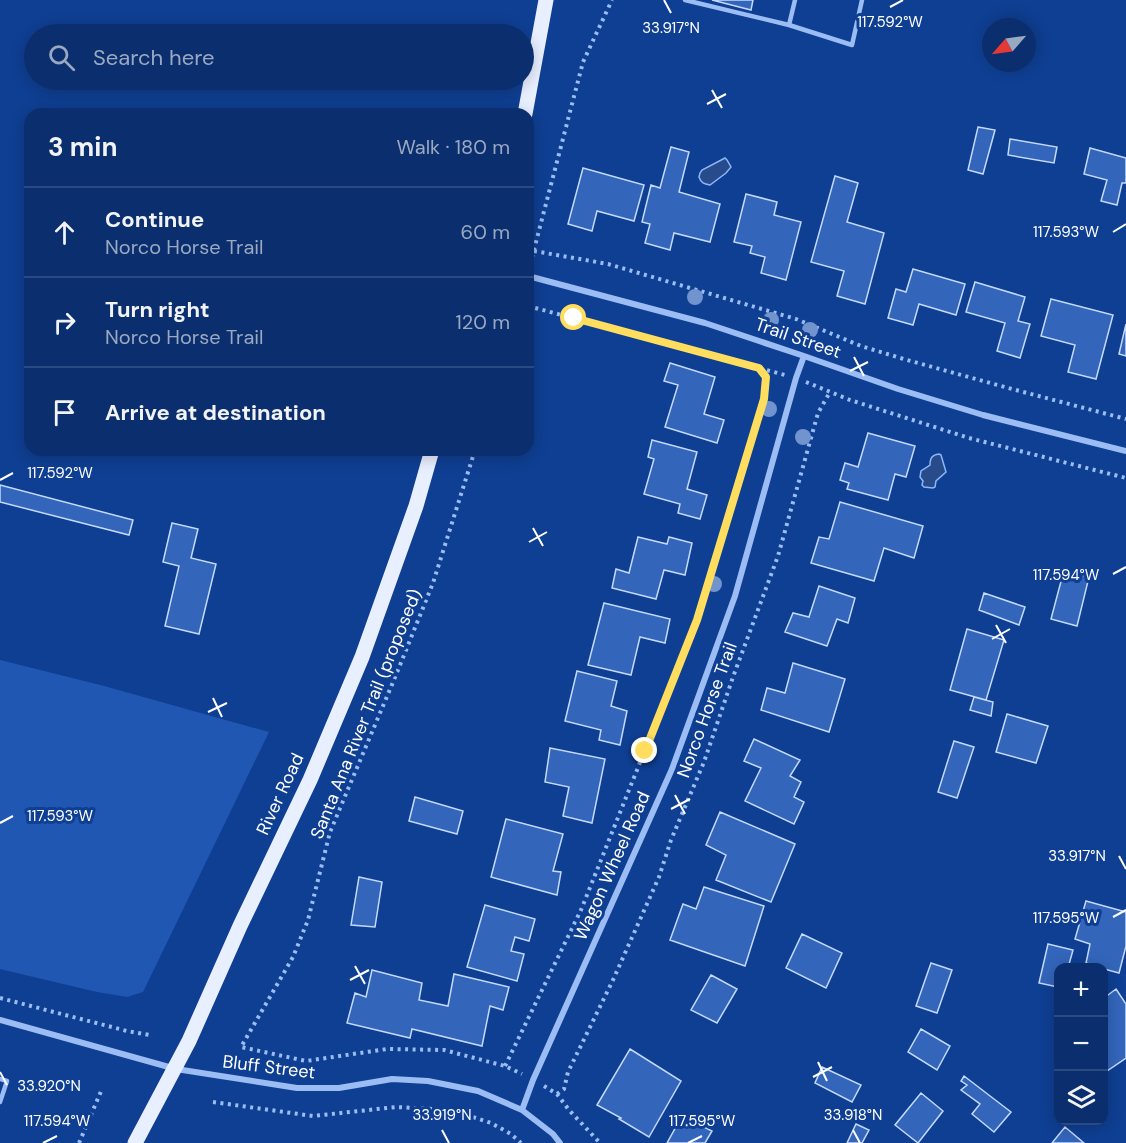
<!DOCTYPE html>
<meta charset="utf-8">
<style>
:root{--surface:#0b2f6e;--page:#143773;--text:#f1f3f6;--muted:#9aa9c2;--line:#2b4a81}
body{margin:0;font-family:"DM Sans",sans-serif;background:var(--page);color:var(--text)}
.controls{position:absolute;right:18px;bottom:18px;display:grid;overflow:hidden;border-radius:12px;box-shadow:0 3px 15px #0003}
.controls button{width:54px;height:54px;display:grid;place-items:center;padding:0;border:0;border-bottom:2px solid var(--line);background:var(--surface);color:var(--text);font:30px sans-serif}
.compass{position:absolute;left:982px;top:18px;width:54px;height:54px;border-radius:50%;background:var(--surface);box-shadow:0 3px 15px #0003;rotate:242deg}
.stop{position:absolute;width:18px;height:18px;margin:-14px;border:4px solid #ffdd5e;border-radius:50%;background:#fff}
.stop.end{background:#ffdd5e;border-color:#fff;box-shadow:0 2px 6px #0008}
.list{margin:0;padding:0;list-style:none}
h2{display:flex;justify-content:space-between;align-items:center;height:78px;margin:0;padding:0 24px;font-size:26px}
h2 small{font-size:20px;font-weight:400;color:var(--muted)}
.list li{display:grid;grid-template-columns:39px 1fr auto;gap:18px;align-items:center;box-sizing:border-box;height:90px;padding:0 24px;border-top:2px solid var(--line)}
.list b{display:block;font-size:22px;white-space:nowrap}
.list p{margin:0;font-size:20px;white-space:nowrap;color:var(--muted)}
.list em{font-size:20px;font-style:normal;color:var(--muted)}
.icon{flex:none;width:33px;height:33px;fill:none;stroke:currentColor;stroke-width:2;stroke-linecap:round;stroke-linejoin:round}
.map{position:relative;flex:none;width:1126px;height:1143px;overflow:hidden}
.search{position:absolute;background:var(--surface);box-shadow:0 3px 15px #0003;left:24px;top:24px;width:510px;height:66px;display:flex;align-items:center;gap:15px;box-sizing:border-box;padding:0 21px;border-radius:33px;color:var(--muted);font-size:22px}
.panel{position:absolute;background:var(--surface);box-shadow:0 3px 15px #0003;left:24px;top:108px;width:510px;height:348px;border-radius:18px}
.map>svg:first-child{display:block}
</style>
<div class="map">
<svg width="1126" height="1143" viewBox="0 0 1126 1143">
<rect width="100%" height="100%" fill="#0f3f93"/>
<path fill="#2057b3" d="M0 660 104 686 269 732 143 992 127 997 97 992 0 969Z"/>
<path fill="#284b8b" stroke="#8cb6f8" stroke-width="1.5" d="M725 158 727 160 731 167 726 173 710 185C704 184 701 183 699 177L700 173 702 170Z
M939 454 941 455 946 472 936 481 935 487 933 488 924 487 922 485 923 481 920 477 921 471 930 465C930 458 932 455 939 454Z"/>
<path fill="#3365bb" stroke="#c3d9fe" stroke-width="1.5" d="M712 0H753L751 10Z
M978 127 995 130 983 174 968 170Z
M1010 139 1057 147 1054 163 1008 155Z
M671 147 689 152 679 192 720 204 710 242 674 233 670 250 645 243 650 224 642 222 651 185 660 188Z
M1090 148 1126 158V183H1122L1117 205 1101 201 1107 180 1084 174Z
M583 168 644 185 634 221 597 211 592 231 568 224Z
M835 176 858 183 847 222 884 233 865 304 837 296 844 271 811 262Z
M746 194 777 202 774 215 801 222 786 280 761 273 765 257 750 253 752 246 734 242Z
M913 269 965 284 956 315 919 304 913 325 888 318 896 289 906 292Z
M975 282 1025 297 1018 321 1030 324 1020 358 997 351 1005 323 966 312Z
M1051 299 1113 315 1096 379 1068 372 1075 345 1041 336Z
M1126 324V356L1119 354Z
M670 363 715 377 704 414 724 420 717 443 665 427 678 385 664 381Z
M868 433 915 446 906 477 895 474 888 500 847 489 849 483 840 480 845 463 858 467Z
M652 440 697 452 687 489 707 495 700 519 678 513 680 504 644 494 654 459 648 457Z
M0 485 133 520 129 535 0 502Z
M840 502 923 526 914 558 884 548 874 581 811 563 819 537 829 539Z
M172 523 198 529 191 558 216 564 199 634 165 626 179 566 163 562Z
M638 537 667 544 669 537 692 543 685 575 664 570 656 599 612 588 616 569 629 573Z
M1064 570 1089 577 1077 626 1051 619Z
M819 586 855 598 848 623 837 619 827 646 785 632 793 613 809 617Z
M984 593 1025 607 1019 625 979 610Z
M604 603 670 619 665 643 640 637 631 675 588 665Z
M967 629 1004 640 986 700 950 690Z
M793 663 845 679 829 732 761 710 767 688 785 693Z
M577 671 617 681 611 706 627 711 620 745 599 740 601 730 565 721Z
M974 697 993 702 991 716 970 710Z
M1007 714 1048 726 1036 763 996 752Z
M754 739 800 760 790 776 801 782 794 797 804 802 794 824 745 801 761 768 744 761Z
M954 741 974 747 957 798 938 792Z
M550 748 605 759 592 823 563 816 569 787 545 782Z
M415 797 463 811 457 834 409 821Z
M720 812 795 844 771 902 716 880 726 855 706 845Z
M506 819 563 834 553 871 561 872 557 895 491 877Z
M359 877 382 882 375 927 351 925Z
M704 887 764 906 745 966 670 940 683 904 696 909Z
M1086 901 1126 912V946L1119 973 1104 969V968L1086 963 1090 944 1075 939Z
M485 905 535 919 529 941 515 937 511 951 524 954 517 981 467 967Z
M802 934 842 953 826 988 786 968Z
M1048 944 1073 950 1068 968H1058V987L1039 983Z
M931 963 952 970 937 1013 916 1006Z
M372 970 422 983 419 1000 448 1006 454 974 509 987 503 1010 490 1006 482 1046 412 1029 410 1038 347 1023 355 993 366 997Z
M711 975 737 989 717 1023 691 1010Z
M1116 989 1126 1004V1058L1104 1073V998Z
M921 1029 950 1046 937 1070 908 1052Z
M630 1049 681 1081 649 1137 619 1119 621 1118 597 1105Z
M822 1067 861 1085 852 1102 815 1083Z
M964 1076 1011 1112 994 1132 972 1114 980 1104 961 1090 967 1085 961 1081Z
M921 1093 943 1111 918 1143 895 1125Z
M682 1116 712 1131 705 1143H667Z
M856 1124 869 1130 862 1143H847Z
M1065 1127 1084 1143H1052Z"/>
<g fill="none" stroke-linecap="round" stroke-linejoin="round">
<path stroke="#9bbdf4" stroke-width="4" stroke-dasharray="3 4.5" stroke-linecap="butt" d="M534 251 608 264 796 319 861 346 907 360 1012 389 1126 419
M530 265 583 62 612 0
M528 306 785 375
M806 382 850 400 969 438 1126 478
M475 450 433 583 396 675 330 832 308 920 293 957 241 1047 306 1061 387 1049 444 1050 505 1066 522 1074
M0 998 127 1031 150 1035
M505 1066 581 910 697 620 764 399 766 377 759 367
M544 1086 557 1094 569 1110 600 1143
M557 1094 564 1089 568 1072 613 980 659 877 671 840 704 762 733 677 778 556 818 413 830 392
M213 1102 313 1116 396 1107 432 1109 464 1114 491 1123 511 1134 521 1143
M79 1143 102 1089"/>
<path stroke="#9bbdf4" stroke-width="4.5" d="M685 0 789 25
M795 0 789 25 852 45 862 0
M0 1079 7 1081 0 1102"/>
<path stroke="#9bbdf4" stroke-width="6" d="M528 276 705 323 804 356 898 389 983 415 1126 451
M0 1020 176 1069 297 1088H339L392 1079 428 1081 478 1091 522 1110 553 1134 560 1143
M522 1110 533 1080 672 769 735 596 796 378 804 356"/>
<path stroke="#e8efff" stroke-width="15" d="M525 114 546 0
M135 1143 189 1041 240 926 310 780 362 657 416 506 432 450"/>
</g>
<g fill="#7294ce">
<circle cx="695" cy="297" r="8"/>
<circle cx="771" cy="320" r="8"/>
<circle cx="810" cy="330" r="8"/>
<circle cx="769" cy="409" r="8"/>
<circle cx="803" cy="437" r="8"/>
<circle cx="714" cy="584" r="8"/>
</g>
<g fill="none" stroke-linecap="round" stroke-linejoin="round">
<path stroke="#ffdd5e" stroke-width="8" d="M574 318 759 368 766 377 764 399 697 620 645 751"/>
</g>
<path fill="none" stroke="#fff" stroke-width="2" d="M664 0 671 13M890 7 903 0M712 90 722 108M707 104 726 94M1113 232 1126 224M854 357 864 376M850 371 868 362M0 480 13 473M533 528 543 546M529 542 547 532M1113 574 1126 567M996 625 1006 643M992 639 1010 629M213 698 222 717M208 712 227 703M675 795 685 814M671 809 690 799M0 823 13 816M1119 856 1126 869M1113 917 1126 910M355 966 365 984M350 980 369 970M818 1062 827 1081M0 1072 7 1085M813 1077 832 1067M442 1130 449 1143M853 1130 860 1143M43 1143 57 1136M688 1143 702 1136"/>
<g text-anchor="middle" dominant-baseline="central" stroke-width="6" stroke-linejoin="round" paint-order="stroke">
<g font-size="18" fill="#fff" stroke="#0f3f93">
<text transform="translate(798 338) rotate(19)">Trail Street</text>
<text transform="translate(707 710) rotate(-70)">Norco Horse Trail</text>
<text transform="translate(366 714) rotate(-68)">Santa Ana River Trail (proposed)</text>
<text transform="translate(280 794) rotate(-65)">River Road</text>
<text transform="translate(612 866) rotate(-66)">Wagon Wheel Road</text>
<text transform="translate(269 1067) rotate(7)">Bluff Street</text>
</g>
</g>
<g font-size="15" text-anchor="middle" fill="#fff" stroke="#0f3f93" stroke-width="6" stroke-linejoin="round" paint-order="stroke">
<text x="890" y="27">117.592°W</text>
<text x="671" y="33">33.917°N</text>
<text x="1066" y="237">117.593°W</text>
<text x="60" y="478">117.592°W</text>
<text x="1066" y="580">117.594°W</text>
<text x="60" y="821">117.593°W</text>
<text x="1077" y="861">33.917°N</text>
<text x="1066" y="923">117.595°W</text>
<text x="49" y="1091">33.920°N</text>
<text x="442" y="1120">33.919°N</text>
<text x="853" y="1120">33.918°N</text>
<text x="57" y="1126">117.594°W</text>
<text x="702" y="1126">117.595°W</text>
</g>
</svg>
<div class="controls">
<button>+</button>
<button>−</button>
<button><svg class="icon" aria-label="layers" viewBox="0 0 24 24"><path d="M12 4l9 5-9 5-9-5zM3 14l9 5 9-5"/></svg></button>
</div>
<svg class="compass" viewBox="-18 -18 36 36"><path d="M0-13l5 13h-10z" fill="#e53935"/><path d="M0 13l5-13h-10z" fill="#9aa9c2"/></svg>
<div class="stop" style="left:574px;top:318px"></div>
<div class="stop end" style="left:645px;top:751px"></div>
<div class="search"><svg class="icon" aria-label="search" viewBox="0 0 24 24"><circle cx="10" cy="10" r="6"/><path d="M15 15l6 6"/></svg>Search here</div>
<section class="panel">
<h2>3 min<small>Walk · 180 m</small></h2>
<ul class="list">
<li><svg class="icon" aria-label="ahead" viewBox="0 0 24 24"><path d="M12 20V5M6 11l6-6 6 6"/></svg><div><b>Continue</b><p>Norco Horse Trail</p></div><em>60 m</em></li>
<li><svg class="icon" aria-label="right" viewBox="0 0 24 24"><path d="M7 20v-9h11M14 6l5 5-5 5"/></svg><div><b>Turn right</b><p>Norco Horse Trail</p></div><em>120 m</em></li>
<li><svg class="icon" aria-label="arrive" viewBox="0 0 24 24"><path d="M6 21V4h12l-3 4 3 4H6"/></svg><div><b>Arrive at destination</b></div></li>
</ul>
</section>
</div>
